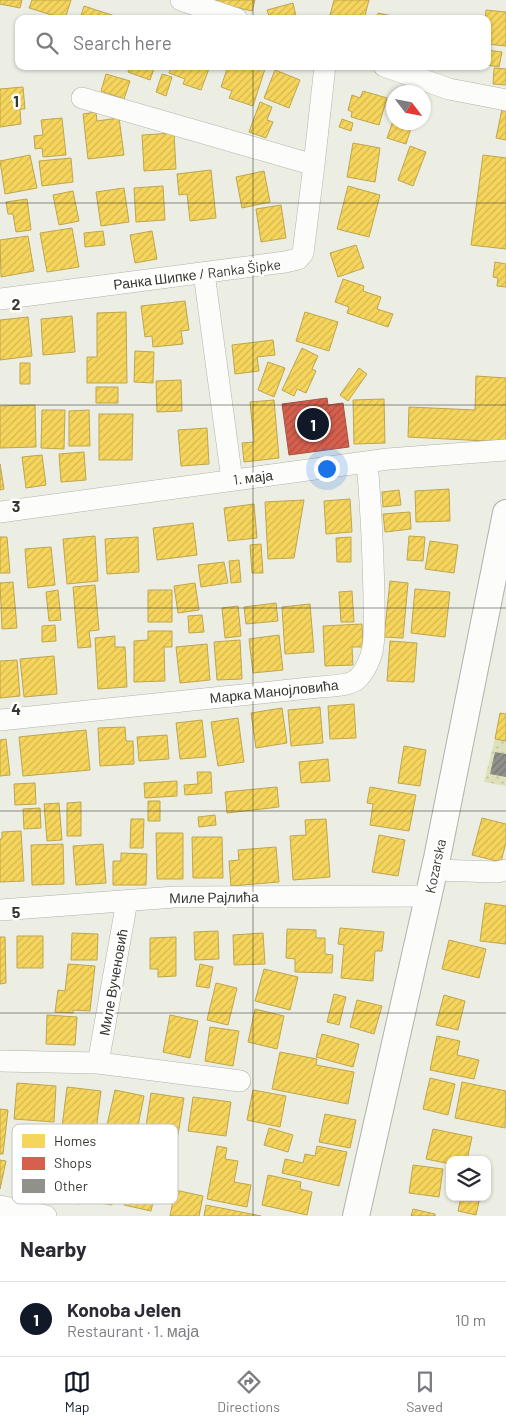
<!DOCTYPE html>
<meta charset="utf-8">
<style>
:root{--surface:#fff;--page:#f2f2f3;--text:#2b2b33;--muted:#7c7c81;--line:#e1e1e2;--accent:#111827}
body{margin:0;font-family:Barlow,sans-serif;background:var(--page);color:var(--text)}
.controls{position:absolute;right:15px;bottom:15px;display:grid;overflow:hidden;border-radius:10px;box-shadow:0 1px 4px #0004}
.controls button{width:45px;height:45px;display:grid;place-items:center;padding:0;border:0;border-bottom:1px solid var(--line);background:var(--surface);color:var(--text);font:25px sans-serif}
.compass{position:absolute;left:386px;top:85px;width:45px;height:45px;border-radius:50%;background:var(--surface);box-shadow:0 1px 4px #0004;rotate:122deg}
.you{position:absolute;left:326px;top:468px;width:18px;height:18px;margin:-12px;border:4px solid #fff;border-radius:50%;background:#1a73e8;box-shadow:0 0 0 8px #1a73e833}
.badge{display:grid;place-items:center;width:32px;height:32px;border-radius:50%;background:var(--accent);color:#fff;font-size:16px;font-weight:700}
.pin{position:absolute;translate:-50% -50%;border:2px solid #fff;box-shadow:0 1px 5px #0006}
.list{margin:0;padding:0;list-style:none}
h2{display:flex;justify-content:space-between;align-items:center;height:65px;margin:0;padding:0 20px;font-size:21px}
h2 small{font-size:16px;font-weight:400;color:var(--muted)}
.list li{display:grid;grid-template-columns:32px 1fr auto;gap:15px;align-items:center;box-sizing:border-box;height:75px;padding:0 20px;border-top:1px solid var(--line)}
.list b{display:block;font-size:19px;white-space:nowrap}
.list p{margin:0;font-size:16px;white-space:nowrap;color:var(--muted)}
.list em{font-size:16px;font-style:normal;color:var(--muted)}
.icon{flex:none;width:28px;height:28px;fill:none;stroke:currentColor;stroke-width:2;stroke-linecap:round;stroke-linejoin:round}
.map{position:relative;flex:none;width:506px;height:1216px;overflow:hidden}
.search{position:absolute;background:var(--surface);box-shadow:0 1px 4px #0004;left:15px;right:15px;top:15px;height:55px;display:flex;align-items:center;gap:12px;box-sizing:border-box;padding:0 18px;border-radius:10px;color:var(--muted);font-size:19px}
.sheet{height:140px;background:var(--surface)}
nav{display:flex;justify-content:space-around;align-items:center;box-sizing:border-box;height:70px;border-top:1px solid var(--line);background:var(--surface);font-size:14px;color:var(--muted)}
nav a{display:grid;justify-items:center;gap:2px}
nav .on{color:var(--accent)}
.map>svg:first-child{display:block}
</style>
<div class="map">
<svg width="506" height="1216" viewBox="0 0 506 1216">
<defs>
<pattern id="green-dots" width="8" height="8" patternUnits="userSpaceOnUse" patternTransform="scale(1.25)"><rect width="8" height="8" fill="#dde0ba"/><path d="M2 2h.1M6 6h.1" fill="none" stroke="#bec1a0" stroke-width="1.8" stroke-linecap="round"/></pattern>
<pattern id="homes-hatch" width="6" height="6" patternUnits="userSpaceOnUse" patternTransform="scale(1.25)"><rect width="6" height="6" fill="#f6d55c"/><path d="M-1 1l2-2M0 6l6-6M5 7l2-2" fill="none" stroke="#d4b750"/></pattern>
<pattern id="shops-hatch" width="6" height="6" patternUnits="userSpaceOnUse" patternTransform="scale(1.25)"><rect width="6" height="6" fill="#d6604d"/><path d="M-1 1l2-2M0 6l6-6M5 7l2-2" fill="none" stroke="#ae5041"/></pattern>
<pattern id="building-hatch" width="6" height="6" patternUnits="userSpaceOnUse" patternTransform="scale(1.25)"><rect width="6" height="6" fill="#90918a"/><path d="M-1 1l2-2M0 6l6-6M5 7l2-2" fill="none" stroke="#767771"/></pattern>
</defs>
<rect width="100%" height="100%" fill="#eceee4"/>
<path fill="url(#green-dots)" d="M495 739 506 741V786L484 782Z"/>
<path fill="url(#homes-hatch)" stroke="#bda64f" d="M0 0H22L20 8 0 4Z
M32 0H71L65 19 29 8Z
M213 0H255L252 11 212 2Z
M334 0H369L364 19H329Z
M293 3 296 16 286 19H270L267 10Z
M84 6 121 18 120 19H80Z
M486 10 506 12V46L487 44V19H485Z
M378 13 406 19H377Z
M448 16 474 19H448Z
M487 50 502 52 499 67 487 65Z
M130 66H155L150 80 128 72Z
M172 66H210L201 90 183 84 185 79 169 73Z
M228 66H258L265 69 253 106 229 98 232 91 221 87Z
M494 68 506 69V85L493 84Z
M275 70 300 80 289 108 264 98Z
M106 74 130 81 124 99 101 91Z
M162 74 172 77 166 96 156 92Z
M23 87 25 109H20L21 124 0 127V89Z
M363 91 387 98 379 125 351 117 352 112 348 110 352 95 360 98Z
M260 102 272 107 267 120 273 122 266 138 249 132Z
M502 109 506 110V140L496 138Z
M96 112 97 121 119 118 124 155 88 159 83 114Z
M62 118 66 155 43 157 42 148 35 149 34 136 43 135 41 120Z
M394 118V122H413L406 144 387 138Z
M342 119 353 123 351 131 339 127Z
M174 133 176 169 144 171 142 135Z
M353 143 380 148 375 182 347 177Z
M410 146 426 152 413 186 398 180Z
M30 155 37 188 5 194 0 161Z
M483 155 506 158V249L471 245Z
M71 158 73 182 42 186 39 161Z
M211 170 216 218 190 221 187 194 179 195 177 174Z
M264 171 270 202 242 208 236 177Z
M163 186 165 220 136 222 134 188Z
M348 186 380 195 369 237 337 229Z
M124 188 129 222 101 226 96 192Z
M73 191 79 221 59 225 53 195Z
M27 199 31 230 16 232 13 214H8L6 202Z
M281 205 286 238 261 242 256 209Z
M72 228 79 267 47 272 40 233Z
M103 231 105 245 85 247 84 233Z
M152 231 157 259 135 263 130 235Z
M28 236 34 271 1 277 0 240Z
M356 245 364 268 338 277 330 253Z
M495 262 506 264V287L497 286 498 278 493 277Z
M343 279 364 286 363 291 381 297 377 309 393 314 388 327 347 313 349 307 335 302Z
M185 301 189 330 181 331 183 344 153 347 152 336 145 337 141 306Z
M126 312 127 383H87V357H97V313Z
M305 312 338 322 329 351 296 341Z
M72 316 75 352 43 355 41 319Z
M28 317 32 356 0 360V320Z
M273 340 275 355 257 357 259 371 235 374 232 345Z
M302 348 318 356 312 369 316 371 306 393 297 389 294 396 282 390Z
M135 351 154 352 153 383 134 382Z
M268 362 285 368 274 397 258 390Z
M20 363H30V384H20Z
M359 368 367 374 348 401 340 395Z
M476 376 506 378V442L408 437 409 407 475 410Z
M181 380 182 411 157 412 156 381Z
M96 387H118V403H96Z
M384 399 385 443 354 444 353 400Z
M274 400 279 458 244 462 242 443 254 442 250 402Z
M35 405 36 447 0 448V406Z
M42 410H65L64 449 41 448Z
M89 410 90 446H69V411Z
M99 414H133L132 460H99Z
M207 428 209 464 181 466 178 430Z
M84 452 86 480 61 482 59 454Z
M42 455 46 485 26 488 22 457Z
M0 464 4 489 0 490Z
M449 489 450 521 416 522 415 491Z
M399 490 401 505 383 507 382 492Z
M350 499 352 532 326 534 324 501Z
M304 500 294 558 268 559 265 502Z
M254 504 257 538 228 541 224 508Z
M410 512 411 529 385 532 383 514Z
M193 523 197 555 157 560 153 528Z
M95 536 98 581 67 584 63 539Z
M409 536 425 537 423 561 407 560Z
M0 537H7L10 573H0Z
M138 537 139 572 107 574 105 539Z
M351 537V562H337L336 538Z
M430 541 458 545 454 573 425 569Z
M261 544 263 573H252L250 545Z
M51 547 55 585 28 588 25 549Z
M239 560 241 582 231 583 229 561Z
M224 562 228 583 201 587 198 565Z
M390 581 408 583 403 638 384 637Z
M13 582 17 628 2 629 0 583Z
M195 583 199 610 178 613 174 586Z
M95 585 99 630 89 631 91 647 78 648 73 587Z
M415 589 450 592 445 637 411 633Z
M58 590 61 620 49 621 46 592Z
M148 590H172V622H148Z
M352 591 354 622H341L339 592Z
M276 603 278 621 246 624 244 607Z
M310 604 314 652 285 654 282 607Z
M238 606 241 636 225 638 222 608Z
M202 615 204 632 189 633 188 616Z
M362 624 363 647H352L353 665 325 666 323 626Z
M55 625 56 641 42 642V626Z
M148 631H172V647H164L165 681 134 682V641L148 640Z
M279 635 283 670 253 673 249 639Z
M115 636V647H125L127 687 98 689 95 638Z
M240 640 242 679 217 680 214 642Z
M390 641 417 643 414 682 387 681Z
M207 644 210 680 180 683 176 647Z
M54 656 57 694 24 697 20 659Z
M17 660 20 696 0 698V661Z
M354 704 356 738 330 739 328 706Z
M320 707 323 743 291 746 288 710Z
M282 708 287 743 256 748 251 713Z
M500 713 506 714V741L495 739Z
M238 718 244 762 218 766 211 722Z
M202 720 206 757 180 759 176 723Z
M125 727 126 741H133L134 764 100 766 98 728Z
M86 730 90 770 23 776 19 737Z
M167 735 169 759 139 761 137 737Z
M6 739 10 775 0 776V740Z
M404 746 426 750 420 786 398 783Z
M328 759 330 781 301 783 299 762Z
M197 772H211L212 793 185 795 184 785 198 784Z
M177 781V796L145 798 144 783Z
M35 783 36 804 15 805 14 784Z
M277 787 279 807 227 813 225 792Z
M370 787 416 795 409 831 370 825 373 804 367 803Z
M148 801H160V821H148Z
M81 802V836H67V803Z
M59 803 62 840 47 841 44 804Z
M40 808 41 828 24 829 23 809Z
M215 815 216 825 199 827 198 817Z
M482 818 506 824V842L501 862 472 855Z
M131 819H144L143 848H130Z
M326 819 330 877 293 880 290 836 306 835 305 820Z
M21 831 24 881 0 882V839H2V832Z
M156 833H183V879H157Z
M379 835 405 840 398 876 372 872Z
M192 837H222L223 878H193Z
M63 844 64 884 32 885 31 845Z
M103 844 106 883 76 885 73 846Z
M276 847 279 882 231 886 229 861 239 860 238 850Z
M121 853 147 854 146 885H113V861H121Z
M485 903 506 906V944L480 941Z
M340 928 384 932 382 951H375L373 981 341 978 344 945 338 944Z
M287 929 316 930V938H325V954L333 955 332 973 295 972V959L286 958Z
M218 931 219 959 195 960 194 932Z
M72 933 98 934 97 960H71Z
M263 933 265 964 234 965 233 935Z
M17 936H43V968H17Z
M0 937H5L6 983 0 984Z
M176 937V976L158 977V969H150V938Z
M449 940 486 949 479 978 442 969Z
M68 964 95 966 90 1011 73 1010V1013L55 1012 58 990 65 991Z
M200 964 213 967 209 988 196 986Z
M264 969 298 977 290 1010 255 1001Z
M216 983 237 988 228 1025 207 1020Z
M334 994 346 997 339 1025 327 1022Z
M444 995 465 1001 458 1030 436 1025Z
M357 1000 382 1006 374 1034 350 1027Z
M255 1009 284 1016 277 1049 248 1042Z
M47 1015 77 1017 75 1045 46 1044Z
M170 1015 198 1021 190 1058 163 1052Z
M210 1027 239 1031 233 1066 205 1061Z
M322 1034 359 1044 353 1067 316 1057Z
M437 1036 460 1041 457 1055 479 1060 474 1079 430 1070Z
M280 1052 317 1059 316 1065 354 1072 348 1104 272 1089Z
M430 1078 455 1084 448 1115 423 1109Z
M462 1082 506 1091 505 1128 455 1118Z
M17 1083 56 1086 54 1122 14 1119Z
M67 1087 101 1091 96 1131 62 1127Z
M115 1090 144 1096 137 1131 107 1125Z
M253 1090 286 1096 280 1127 247 1120Z
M151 1093 184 1098 178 1135 172 1134 170 1150 143 1146Z
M193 1097 231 1102 226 1136 188 1131Z
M0 1109 8 1110 3 1154H0Z
M325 1114 356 1120 350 1148 319 1142Z
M269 1128 293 1135 288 1152 264 1145Z
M433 1129 472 1137 467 1160H450V1164L426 1159Z
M217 1146 227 1148 225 1159 238 1161 234 1182 251 1185 247 1207 207 1199Z
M317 1146 347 1152 339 1186 282 1173 285 1159 303 1163 305 1154 315 1156Z
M0 1160 6 1161 0 1189Z
M413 1165 443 1169 439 1197 409 1193Z
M91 1167 119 1173 112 1205 84 1200Z
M20 1169 49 1175 43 1204 14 1197Z
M60 1169 86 1174 79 1204 54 1199Z
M131 1170 159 1176 151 1211 124 1205Z
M268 1175 301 1182 300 1189 312 1192 307 1215 262 1205Z
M175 1190 203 1196 199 1216H170Z
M461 1197H480L476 1215 458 1211Z
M206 1205 261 1216H204Z
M413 1209 435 1214V1216H411Z"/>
<path fill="url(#shops-hatch)" stroke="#a65445" d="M327 398 328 405 343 403 349 447 289 455 282 404Z"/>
<path fill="url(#building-hatch)" d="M495 752 506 754V777L490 774Z"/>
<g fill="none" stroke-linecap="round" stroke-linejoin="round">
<defs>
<path id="minor" d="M181 0 237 19
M384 66 449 89 506 100
M82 98 314 165
M204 273 232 480
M0 299 285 262 298 259 303 253 314 165 325 66
M0 512 388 459 506 450
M0 720 319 687C329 686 348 686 356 680 365 673 372 656 373 646 375 630 374 612 374 596 373 551 371 507 367 462
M435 870 497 872 506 870
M0 910 175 897 429 896
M0 1061 98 1063 240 1081
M98 1063 127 901
M0 1206 46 1216"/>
<path id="tertiary" d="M356 1216 437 858 506 513"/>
</defs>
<use href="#minor" stroke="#b1b2ab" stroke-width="22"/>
<use href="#tertiary" stroke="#b1b2ab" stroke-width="28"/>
<use href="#minor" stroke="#fcfcfb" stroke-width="21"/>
<use href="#tertiary" stroke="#fcfcfb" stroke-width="26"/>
</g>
<path fill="none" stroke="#373732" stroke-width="1" stroke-opacity="0.55" d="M253 0V19M253 66V1216M0 203H506M0 405H506M0 608H506M0 811H506M0 1013H506"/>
<g text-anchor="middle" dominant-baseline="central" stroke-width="5" stroke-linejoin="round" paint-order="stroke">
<g font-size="14" fill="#373732" stroke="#fff">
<text transform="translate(197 274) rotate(-7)">Ранка Шипке / Ranka Šipke</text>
<text transform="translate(253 477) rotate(-7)">1. маја</text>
<text transform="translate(274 691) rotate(-6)">Марка Манојловића</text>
<text transform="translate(435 866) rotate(-78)">Kozarska</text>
<text transform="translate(214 897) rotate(-1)">Миле Рајлића</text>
<text transform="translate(113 982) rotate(-80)">Миле Вученовић</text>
</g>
</g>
<rect x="12" y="1124" width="166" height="80" rx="8" fill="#fff" stroke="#c3c3c2" stroke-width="1"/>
<rect x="22" y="1134" width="23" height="14" fill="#f6d55c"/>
<rect x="22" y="1157" width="23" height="13" fill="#d6604d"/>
<rect x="22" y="1179" width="23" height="14" fill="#90918a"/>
<g font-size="14" fill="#373732">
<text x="54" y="1146">Homes</text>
<text x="54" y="1168">Shops</text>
<text x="54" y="1191">Other</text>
</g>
<g font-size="16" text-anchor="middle" font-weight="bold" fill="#373732" stroke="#fff" stroke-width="5" stroke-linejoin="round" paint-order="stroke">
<text x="16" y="107">1</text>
<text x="16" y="310">2</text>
<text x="16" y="512">3</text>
<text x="16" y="715">4</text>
<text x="16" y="918">5</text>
</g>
</svg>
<div class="controls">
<button><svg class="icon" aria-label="layers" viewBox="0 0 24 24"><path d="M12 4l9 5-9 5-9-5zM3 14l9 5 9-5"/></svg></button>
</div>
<svg class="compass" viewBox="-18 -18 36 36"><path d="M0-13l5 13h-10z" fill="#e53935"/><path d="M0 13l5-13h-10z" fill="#7c7c81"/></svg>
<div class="you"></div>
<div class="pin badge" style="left:313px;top:424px">1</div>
<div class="search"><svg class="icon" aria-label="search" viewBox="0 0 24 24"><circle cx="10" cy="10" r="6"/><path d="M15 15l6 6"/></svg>Search here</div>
</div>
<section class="sheet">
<h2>Nearby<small></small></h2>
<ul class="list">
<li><span class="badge">1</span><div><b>Konoba Jelen</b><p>Restaurant · 1. маја</p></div><em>10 m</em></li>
</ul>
</section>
<nav>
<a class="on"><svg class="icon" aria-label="map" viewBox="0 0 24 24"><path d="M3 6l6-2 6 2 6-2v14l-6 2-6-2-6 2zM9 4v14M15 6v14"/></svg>Map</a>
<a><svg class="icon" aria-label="directions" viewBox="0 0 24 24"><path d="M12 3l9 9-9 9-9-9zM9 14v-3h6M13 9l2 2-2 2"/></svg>Directions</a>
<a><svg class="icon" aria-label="saved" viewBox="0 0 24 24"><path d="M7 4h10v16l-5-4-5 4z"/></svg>Saved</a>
</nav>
